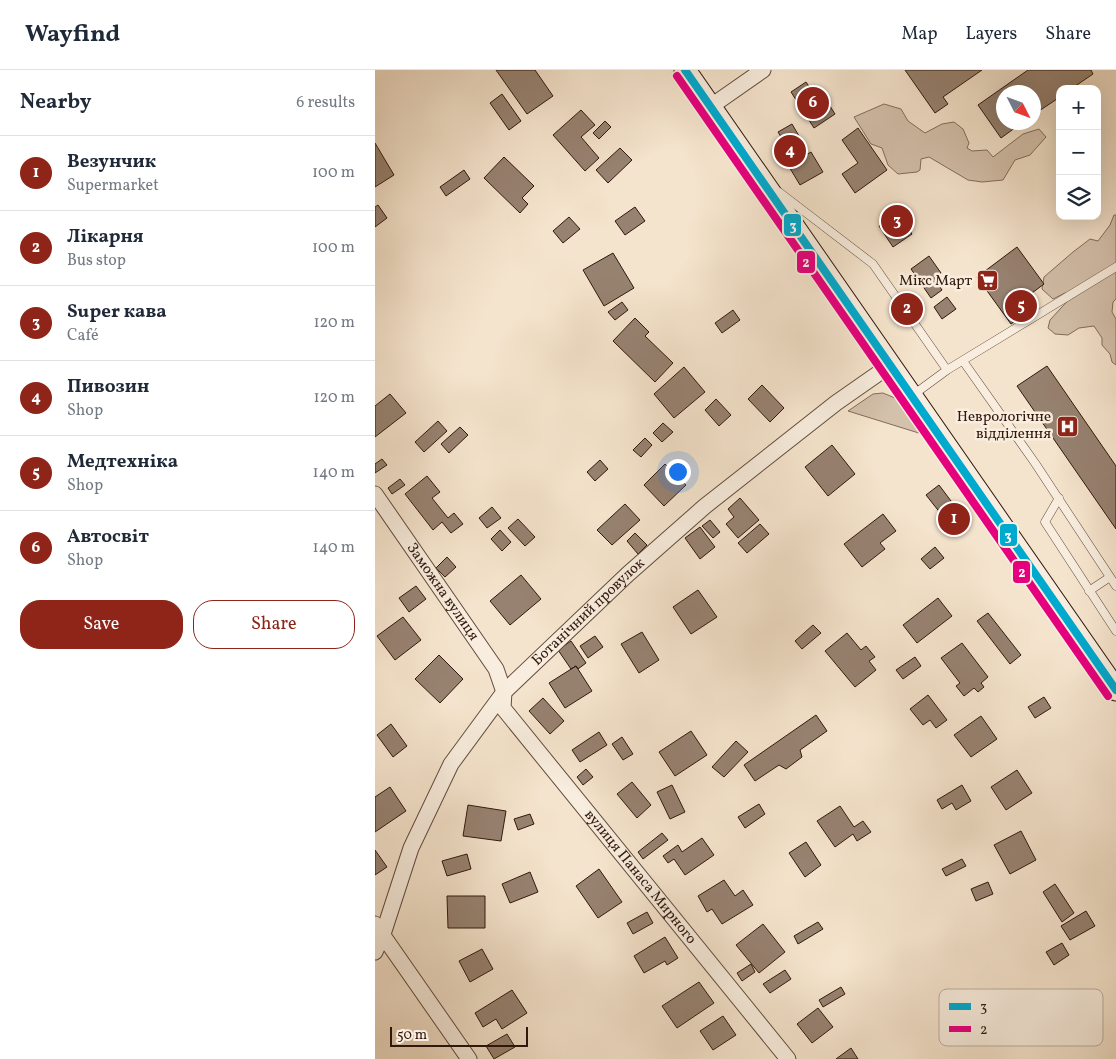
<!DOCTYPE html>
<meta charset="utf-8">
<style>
:root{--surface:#fff;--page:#f6f6f7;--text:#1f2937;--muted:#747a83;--line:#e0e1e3;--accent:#8f2418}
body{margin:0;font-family:Vollkorn,serif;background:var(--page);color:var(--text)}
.controls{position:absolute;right:15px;top:15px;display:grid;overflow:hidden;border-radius:10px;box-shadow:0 5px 20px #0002}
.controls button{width:45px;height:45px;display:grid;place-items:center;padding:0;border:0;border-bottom:1px solid var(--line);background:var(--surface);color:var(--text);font:25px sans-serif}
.compass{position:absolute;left:621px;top:15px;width:45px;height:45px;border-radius:50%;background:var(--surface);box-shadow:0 5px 20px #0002;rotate:132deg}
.scale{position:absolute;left:15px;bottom:12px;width:138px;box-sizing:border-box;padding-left:5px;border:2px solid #31180d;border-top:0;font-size:14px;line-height:18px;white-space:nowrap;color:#31180d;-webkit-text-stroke:4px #f8edde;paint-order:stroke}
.you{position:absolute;left:302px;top:401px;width:18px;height:18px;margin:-12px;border:4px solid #fff;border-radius:50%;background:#1a73e8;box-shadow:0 0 0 8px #1a73e833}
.badge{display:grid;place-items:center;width:32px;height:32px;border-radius:50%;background:var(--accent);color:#fff;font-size:16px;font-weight:700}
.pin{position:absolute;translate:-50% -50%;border:2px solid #fff;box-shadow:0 1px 5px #0006}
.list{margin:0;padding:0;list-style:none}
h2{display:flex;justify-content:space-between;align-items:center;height:65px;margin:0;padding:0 20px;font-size:21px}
h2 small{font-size:16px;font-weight:400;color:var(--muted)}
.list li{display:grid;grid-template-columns:32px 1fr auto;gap:15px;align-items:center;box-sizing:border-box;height:75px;padding:0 20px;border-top:1px solid var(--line)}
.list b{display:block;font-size:19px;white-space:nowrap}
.list p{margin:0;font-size:16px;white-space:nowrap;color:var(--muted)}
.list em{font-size:16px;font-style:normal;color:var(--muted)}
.actions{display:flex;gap:10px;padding:15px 20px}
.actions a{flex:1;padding:11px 0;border:1px solid var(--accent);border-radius:20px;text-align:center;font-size:18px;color:var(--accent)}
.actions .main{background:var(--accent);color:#fff}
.icon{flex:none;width:28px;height:28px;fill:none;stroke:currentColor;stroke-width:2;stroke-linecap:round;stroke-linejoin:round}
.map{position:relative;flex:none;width:741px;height:989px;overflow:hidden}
header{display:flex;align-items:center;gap:30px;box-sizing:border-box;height:70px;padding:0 25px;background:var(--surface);border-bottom:1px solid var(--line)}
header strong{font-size:24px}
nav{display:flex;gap:28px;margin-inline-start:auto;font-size:18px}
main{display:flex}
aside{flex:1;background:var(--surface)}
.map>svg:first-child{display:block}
</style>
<header>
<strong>Wayfind</strong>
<nav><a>Map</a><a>Layers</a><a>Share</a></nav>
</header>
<main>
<aside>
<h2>Nearby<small>6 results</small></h2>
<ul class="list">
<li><span class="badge">1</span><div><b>Везунчик</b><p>Supermarket</p></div><em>100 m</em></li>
<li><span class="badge">2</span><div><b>Лікарня</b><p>Bus stop</p></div><em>100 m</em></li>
<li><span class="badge">3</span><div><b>Super кава</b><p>Café</p></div><em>120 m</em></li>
<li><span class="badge">4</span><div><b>Пивозин</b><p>Shop</p></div><em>120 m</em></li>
<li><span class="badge">5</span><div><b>Медтехніка</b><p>Shop</p></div><em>140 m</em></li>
<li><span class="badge">6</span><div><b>Автосвіт</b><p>Shop</p></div><em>140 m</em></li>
</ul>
<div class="actions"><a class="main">Save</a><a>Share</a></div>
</aside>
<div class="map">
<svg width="741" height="989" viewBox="0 0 741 989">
<rect width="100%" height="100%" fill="#f5e4cd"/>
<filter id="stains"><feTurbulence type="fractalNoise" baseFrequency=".004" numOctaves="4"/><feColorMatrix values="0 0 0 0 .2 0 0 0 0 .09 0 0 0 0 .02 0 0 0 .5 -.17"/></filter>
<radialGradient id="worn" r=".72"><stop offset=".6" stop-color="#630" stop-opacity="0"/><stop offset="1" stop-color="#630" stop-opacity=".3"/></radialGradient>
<path fill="#d4c1ac" stroke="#826c5c" d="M509 34 526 39 533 51 550 63 567 54 579 52 588 59 594 73 592 78 597 81 612 80 618 87 648 64 664 59 671 67 655 85 640 90 628 110 607 112 593 110 554 87 546 89 545 100 542 102 523 104 513 95 507 78 496 74 479 47Z
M739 145H741V229L738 232 737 242 741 249V295L737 292 735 284 727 275V268L719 256 704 258 693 265 680 264 673 258 675 250 697 226 690 223 678 229 667 219 669 207 698 182 715 169 723 171 735 155Z
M508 323 520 328 547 364 473 341 498 324Z"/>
<path fill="#978271" stroke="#31180d" d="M121 0H160L178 26 152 44Z
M530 0H607L568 27 573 34 560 43Z
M653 0H716L718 4 696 19H685V27L658 45V22H628V52H648L626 68 603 35Z
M431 12 437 21 443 17 460 44 439 58 416 22Z
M127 24 146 51 134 60 115 33Z
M206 40 220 55 206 67 224 88 210 101 178 65Z
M230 51 236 57 224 69 218 63Z
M417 54 431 78 409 91 400 75 408 70 403 62Z
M483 58 512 100 480 123 467 104 483 93 467 70Z
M0 73 19 105 0 117Z
M245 78 257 90 233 113 221 100Z
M436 82 448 102 425 115 413 95Z
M129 87 159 116 147 128 153 134 145 143 109 108Z
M89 100 95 109 71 126 65 117Z
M3 135 12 148 0 157V137Z
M260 137 270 151 250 165 240 151Z
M523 143 537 164 518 177 504 156Z
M194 147 205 159 188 173 178 161Z
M642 177 669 214 649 229 657 239 636 254 602 207Z
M238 183 259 218 229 236 208 200Z
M554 186 566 203 559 208 567 220 556 228 536 199Z
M572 227 581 239 567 249 559 237Z
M247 232 253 240 240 250 233 242Z
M358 240 365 250 347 263 340 253Z
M260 248 274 262 270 266 298 293 280 312 238 271Z
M672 296 741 396V459L642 316Z
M309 297 330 322 299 348 279 324Z
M387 315 409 338 395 352 373 329Z
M15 324 31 343 0 367V336Z
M341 329 356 345 344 356 330 340Z
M63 351 72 361 49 382 40 372Z
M288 353 298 362 287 372 278 363Z
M85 357 93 365 74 383 66 374Z
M270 368 277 375 266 387 258 380Z
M457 375 480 404 453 426 430 397Z
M7 389 12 395 0 403V394Z
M225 390 233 399 220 411 212 402Z
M290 394 311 415 289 436 269 415Z
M52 406 65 422 57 428 73 448 79 443 88 454 76 463 67 452 58 460 30 424Z
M25 409 30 415 17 424 13 418Z
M564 415 594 455 582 464 551 425Z
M365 428 384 450 363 468 351 454 359 447 353 439Z
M250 434 265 450 237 475 222 460Z
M117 437 126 448 112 458 104 448Z
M508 444 521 461 505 473 510 479 487 497 469 474Z
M143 449 160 467 150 476 133 458Z
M335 450 345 462 338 468 327 456Z
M385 454 394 464 372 483 363 473Z
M325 457 340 477 325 489 310 468Z
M125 460 136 472 127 481 116 469Z
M260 463 272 475 263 484 252 471Z
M560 477 569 488 555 499 546 489Z
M72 487 81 497 70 507 61 498Z
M146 505 166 529 135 555 115 531Z
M41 516 51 529 34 542 24 528Z
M323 520 342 547 316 564 298 537Z
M563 528 577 546 542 573 528 555Z
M613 543 646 585 635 594 602 551Z
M28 547 46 570 20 590 2 566Z
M438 555 446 563 427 579 420 571Z
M267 562 284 590 264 603 246 574Z
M472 563 486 580 491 576 500 587 494 591 501 600 480 617 450 581Z
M220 566 228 577 213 588 205 576Z
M196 571 211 593 203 599 201 596 196 599 183 580Z
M587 573 613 607 606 613 609 617 603 622 599 618 589 626 581 616 585 613 566 588Z
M64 585 88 609 65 633 40 609Z
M540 587 546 596 528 609 521 600Z
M201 596 217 621 190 638 174 613Z
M553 625 572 650 561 658 555 650 548 655 535 639Z
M669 627 676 638 660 648 653 637Z
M168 628 189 651 175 664 154 641Z
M441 645 452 661 425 680 427 687 411 699 404 695 380 711 369 695Z
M606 646 622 669 596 687 579 665Z
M16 654 32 676 18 687 2 665Z
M316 661 332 685 300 706 284 682Z
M224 662 232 675 205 692 197 680Z
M247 667 258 684 248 690 237 674Z
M361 671 373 682 349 707 337 697Z
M211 699 218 707 208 715 202 707Z
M642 700 657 723 631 740 616 717Z
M257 712 276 735 262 748 242 724Z
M297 715 310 742 295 749 282 722Z
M587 715 596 731 581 740 577 733 567 739 562 730Z
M15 717 31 741 0 762V727Z
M384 734 390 744 370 758 363 747Z
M93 735 131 741 126 771 88 766Z
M465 736 479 757 488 751 496 762 482 771 478 764 460 777 442 751Z
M155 744 159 754 143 760 139 749Z
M646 761 661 790 635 804 619 775Z
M287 763 293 770 268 789 263 782Z
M327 768 339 785 310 805 299 789 293 793 288 786 303 775 307 782Z
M431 772 446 795 430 807 414 783Z
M0 780 12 797 0 805Z
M92 784 96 799 72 806 67 791Z
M587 789 591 796 571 806 567 799Z
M224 799 247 832 223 848 201 816Z
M155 802 163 822 135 833 127 814Z
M349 810 360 826 368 820 378 835 347 854 337 839 332 842 323 826Z
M613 812 618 824 601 831 596 819Z
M680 814 699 843 687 852 668 822Z
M72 826H110V858H73Z
M711 841 720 856 695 870 686 856Z
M272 842 278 853 258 864 252 853Z
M443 852 448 859 423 874 419 866Z
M388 854 410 882 384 903 361 875Z
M290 867 303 888 292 895 290 891 269 903 259 886Z
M687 873 694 885 679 895 671 882Z
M107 879 118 899 95 912 84 891Z
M376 894 380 902 367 911 362 903Z
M410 900 416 909 395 923 388 914Z
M324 912 339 933 302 958 287 936Z
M466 917 470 924 448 937 444 930Z
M137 920 152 943 127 959 121 949 108 957 100 943Z
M443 938 458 957 437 973 422 954Z
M348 946 361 965 338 980 325 961Z
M132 964 140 977 119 989 111 976Z
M476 978 483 989H461Z"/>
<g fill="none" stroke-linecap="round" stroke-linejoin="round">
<defs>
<path id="lane" d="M404 122 498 194 572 300
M588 291 660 393 741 516
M538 325 572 300 741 197
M684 428 670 452 741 561
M714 521 735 507"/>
<g id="street">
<path d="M335 37 388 0"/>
<path id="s1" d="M0 424 121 599 129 622 128 638 413 989"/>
<path d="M0 854 94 989"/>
<path id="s2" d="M0 882 8 864 36 778 76 694 129 622 253 504 329 437 461 333 514 296"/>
</g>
<path id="secondary" d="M310 0 741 620"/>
</defs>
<use href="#lane" stroke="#624b3d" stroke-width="9"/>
<use href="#street" stroke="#624b3d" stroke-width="17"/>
<use href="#secondary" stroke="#31180d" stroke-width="23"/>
<use href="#lane" stroke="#f8edde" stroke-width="8"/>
<use href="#street" stroke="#f8edde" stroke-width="15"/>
<use href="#secondary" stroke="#f8edde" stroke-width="21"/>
<defs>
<path id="bus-1" d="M310 0 741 620"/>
<path id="bus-2" d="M302 6 733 626"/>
</defs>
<use href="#bus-1" stroke="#f8edde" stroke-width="11"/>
<use href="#bus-2" stroke="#f8edde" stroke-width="11"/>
<use href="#bus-1" stroke="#00a9ce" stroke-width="8"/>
<use href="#bus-2" stroke="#e5007d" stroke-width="8"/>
</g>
<defs>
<symbol id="supermarket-square" viewBox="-11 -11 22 22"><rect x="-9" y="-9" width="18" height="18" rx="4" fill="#8f2418" stroke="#f8edde"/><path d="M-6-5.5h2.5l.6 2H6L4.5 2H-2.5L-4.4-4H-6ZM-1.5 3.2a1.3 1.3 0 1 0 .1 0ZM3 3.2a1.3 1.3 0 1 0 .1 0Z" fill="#fff"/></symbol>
<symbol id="hospital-square" viewBox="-11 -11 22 22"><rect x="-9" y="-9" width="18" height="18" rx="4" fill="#8f2418" stroke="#f8edde"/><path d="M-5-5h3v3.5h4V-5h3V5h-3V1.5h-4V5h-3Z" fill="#fff"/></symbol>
</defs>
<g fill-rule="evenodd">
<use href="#supermarket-square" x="600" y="198" width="25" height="25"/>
<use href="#hospital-square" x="680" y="344" width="25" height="25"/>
</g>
<g text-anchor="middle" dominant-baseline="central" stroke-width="5" stroke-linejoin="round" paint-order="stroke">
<g font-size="15" fill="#31180d" stroke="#f8edde" text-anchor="end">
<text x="597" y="211">Мікс Март</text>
<text x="676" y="347">Неврологічне<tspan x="676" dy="17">відділення</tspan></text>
</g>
<g font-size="15" fill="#31180d" stroke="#f8edde">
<text stroke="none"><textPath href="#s1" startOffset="119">Заможна вулиця</textPath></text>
<text stroke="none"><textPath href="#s2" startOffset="409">Ботанічний провулок</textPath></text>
<text stroke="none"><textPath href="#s1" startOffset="471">вулиця Панаса Мирного</textPath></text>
</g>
</g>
<rect x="564" y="919" width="164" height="57" rx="8" fill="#f8edde" stroke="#bcad9f" stroke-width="1"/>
<rect x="574" y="933" width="22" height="7" fill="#00a9ce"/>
<rect x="574" y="956" width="22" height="6" fill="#e5007d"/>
<g font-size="14" fill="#31180d">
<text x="605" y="941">3</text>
<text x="605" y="964">2</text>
</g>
<g stroke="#f8edde" stroke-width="2">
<rect x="408" y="143" width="19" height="24" rx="5" fill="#00a9ce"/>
<rect x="421" y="180" width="20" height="24" rx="5" fill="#e5007d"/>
<rect x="624" y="453" width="19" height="24" rx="5" fill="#00a9ce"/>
<rect x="637" y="490" width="19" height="24" rx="5" fill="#e5007d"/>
</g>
<g font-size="14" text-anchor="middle" font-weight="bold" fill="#fff">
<text x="418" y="160">3</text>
<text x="431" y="197">2</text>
<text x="633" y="470">3</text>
<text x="647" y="507">2</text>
</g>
<rect width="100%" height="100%" filter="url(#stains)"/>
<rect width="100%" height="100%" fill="url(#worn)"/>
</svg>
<div class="controls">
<button>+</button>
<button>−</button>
<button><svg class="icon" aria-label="layers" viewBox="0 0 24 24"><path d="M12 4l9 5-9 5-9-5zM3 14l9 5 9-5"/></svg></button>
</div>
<svg class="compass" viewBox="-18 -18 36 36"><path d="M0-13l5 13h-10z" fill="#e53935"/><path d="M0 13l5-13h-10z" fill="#747a83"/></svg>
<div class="scale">50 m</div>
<div class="you"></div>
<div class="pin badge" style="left:579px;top:449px">1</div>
<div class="pin badge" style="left:532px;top:239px">2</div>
<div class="pin badge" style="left:522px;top:151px">3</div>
<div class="pin badge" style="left:415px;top:81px">4</div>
<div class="pin badge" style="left:646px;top:236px">5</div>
<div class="pin badge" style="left:438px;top:33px">6</div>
</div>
</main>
